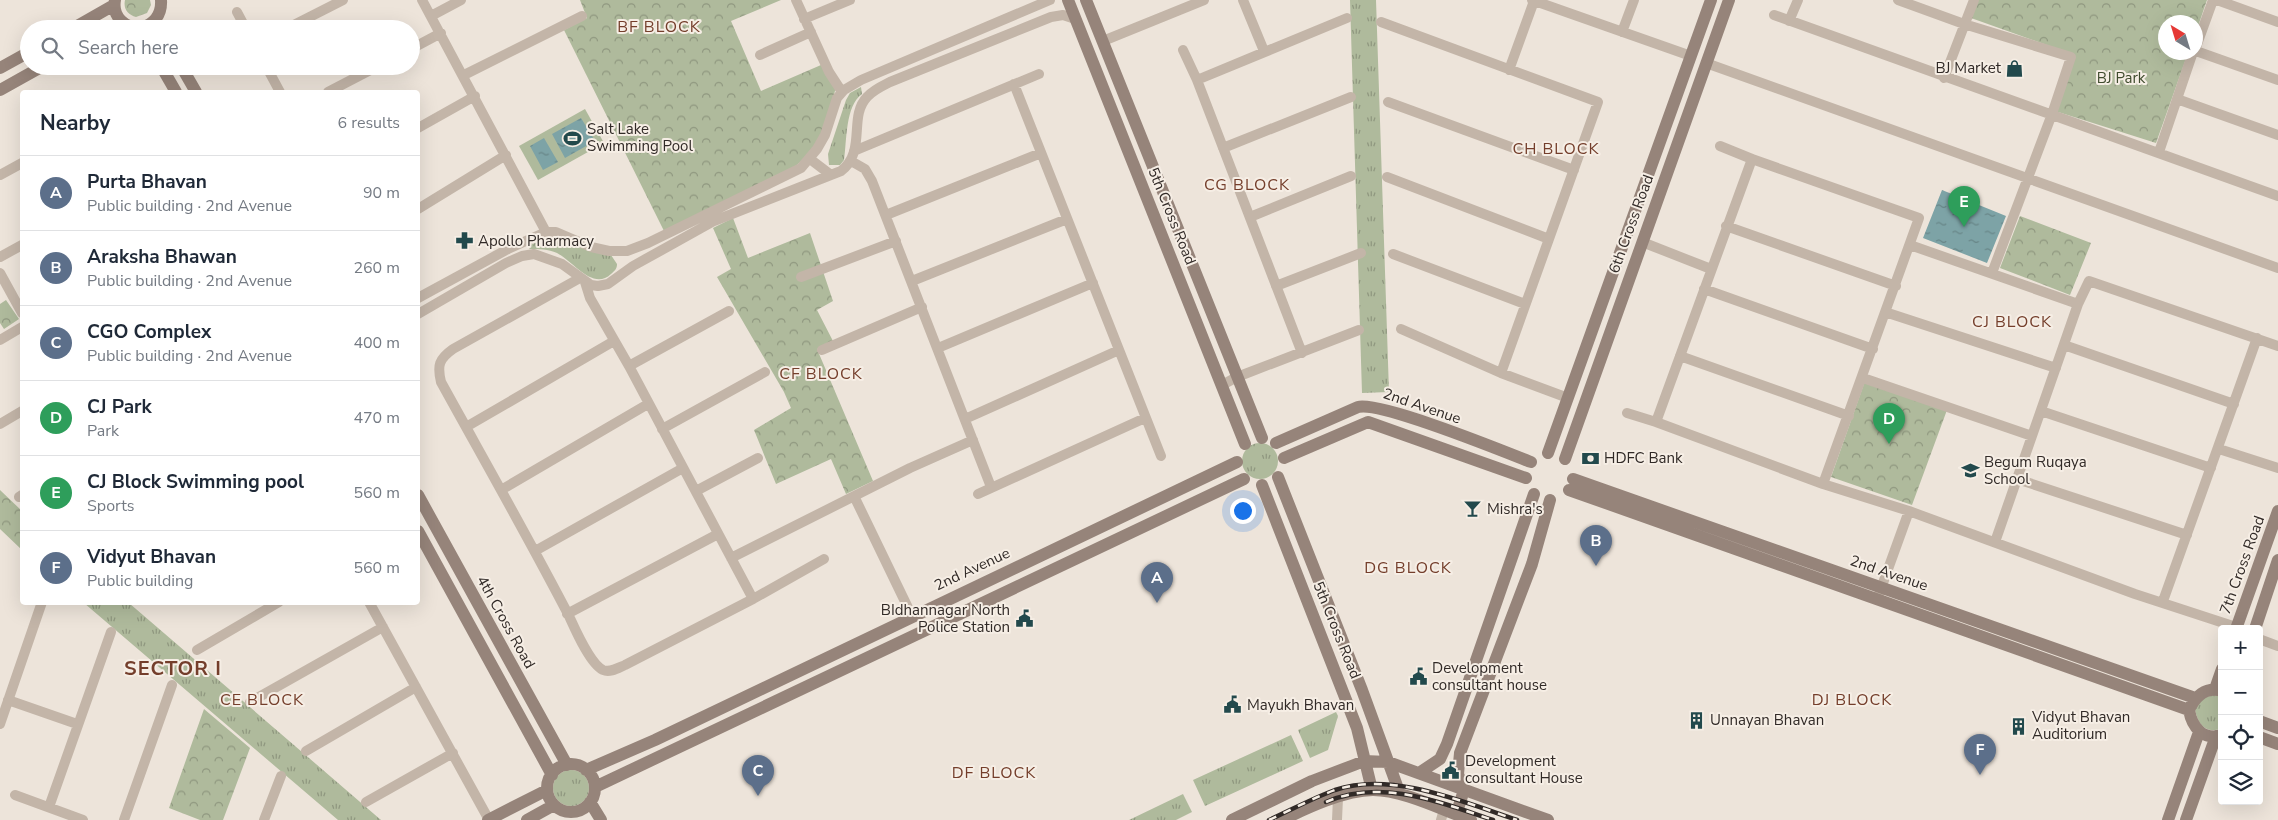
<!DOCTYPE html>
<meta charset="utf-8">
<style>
:root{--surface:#fff;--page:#f6f6f7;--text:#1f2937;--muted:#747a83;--line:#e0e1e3;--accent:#db2777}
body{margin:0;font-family:"Nunito Sans",sans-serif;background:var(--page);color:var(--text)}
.controls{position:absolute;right:15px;bottom:15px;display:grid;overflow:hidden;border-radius:5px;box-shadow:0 5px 20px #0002}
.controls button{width:45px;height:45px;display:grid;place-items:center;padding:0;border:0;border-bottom:1px solid var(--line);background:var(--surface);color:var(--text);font:25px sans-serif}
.compass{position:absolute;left:2158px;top:15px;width:45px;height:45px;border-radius:50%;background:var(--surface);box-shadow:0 5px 20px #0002;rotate:322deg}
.you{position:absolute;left:1242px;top:510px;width:18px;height:18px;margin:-12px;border:4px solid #fff;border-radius:50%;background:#1a73e8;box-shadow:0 0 0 8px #1a73e833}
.badge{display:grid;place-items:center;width:32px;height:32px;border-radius:50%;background:var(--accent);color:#fff;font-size:16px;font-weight:700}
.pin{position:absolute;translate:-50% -41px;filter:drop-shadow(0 1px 2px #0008)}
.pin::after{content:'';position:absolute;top:26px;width:18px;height:15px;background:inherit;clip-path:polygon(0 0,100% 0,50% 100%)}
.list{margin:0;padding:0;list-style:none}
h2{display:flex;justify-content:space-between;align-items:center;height:65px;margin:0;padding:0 20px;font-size:21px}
h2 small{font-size:16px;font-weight:400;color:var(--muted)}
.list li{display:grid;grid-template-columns:32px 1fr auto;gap:15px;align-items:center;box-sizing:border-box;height:75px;padding:0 20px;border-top:1px solid var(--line)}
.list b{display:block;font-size:19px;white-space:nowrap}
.list p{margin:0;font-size:16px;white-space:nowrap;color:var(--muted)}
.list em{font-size:16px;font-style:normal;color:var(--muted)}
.icon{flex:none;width:28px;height:28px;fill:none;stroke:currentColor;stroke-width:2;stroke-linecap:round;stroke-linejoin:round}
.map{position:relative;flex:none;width:2278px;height:820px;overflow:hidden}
.search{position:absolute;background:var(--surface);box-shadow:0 5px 20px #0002;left:20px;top:20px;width:400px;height:55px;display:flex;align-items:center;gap:12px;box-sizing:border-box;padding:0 18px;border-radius:28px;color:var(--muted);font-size:19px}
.panel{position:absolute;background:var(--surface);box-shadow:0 5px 20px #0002;left:20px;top:90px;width:400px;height:515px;border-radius:5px}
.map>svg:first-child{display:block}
</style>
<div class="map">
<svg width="2278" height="820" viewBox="0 0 2278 820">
<defs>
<pattern id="grass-tufts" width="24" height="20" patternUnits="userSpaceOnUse" patternTransform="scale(1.25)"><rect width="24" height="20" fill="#afba9c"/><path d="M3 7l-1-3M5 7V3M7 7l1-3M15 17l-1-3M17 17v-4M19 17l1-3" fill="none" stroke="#8f977f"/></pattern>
<pattern id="park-crowns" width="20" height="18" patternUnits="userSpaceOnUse" patternTransform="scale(1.25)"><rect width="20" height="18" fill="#afba9c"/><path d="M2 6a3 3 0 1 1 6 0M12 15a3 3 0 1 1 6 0" fill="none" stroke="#8f977f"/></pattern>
<pattern id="water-ripples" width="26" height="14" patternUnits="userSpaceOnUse" patternTransform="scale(1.25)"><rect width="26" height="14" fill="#7da3a6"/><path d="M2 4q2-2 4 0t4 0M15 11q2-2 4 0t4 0" fill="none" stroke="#678587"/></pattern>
</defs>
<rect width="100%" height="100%" fill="#ede4da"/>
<path fill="url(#grass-tufts)" d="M1350 0H1376L1389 392 1362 393Z
M861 87 862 94C845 106 847 141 844 160L840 165H829L828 154 846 100 850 93Z
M556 238 590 251 611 255 617 264C617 269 615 270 611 274 593 291 574 262 557 253 548 249 539 249 530 249L527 246 546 239Z
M1242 461a18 18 0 1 1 36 0a18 18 0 1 1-36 0Z
M84 603H129L381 820H338Z
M2214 695 2222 697V728C2206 735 2198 724 2195 710L2202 698Z
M1336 712 1338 716 1328 750 1310 758 1298 730Z
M1291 735 1303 761 1205 806 1193 780Z
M553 788a18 18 0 1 1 36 0a18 18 0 1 1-36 0Z
M1183 794 1192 812 1176 820H1129Z"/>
<path fill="url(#park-crowns)" d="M125 0H150L151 5 147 13 136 17C128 15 123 9 125 0Z
M580 0H781L731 21 761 91 821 65 836 86C829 119 820 148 792 169L664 231 564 30 587 18Z
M1977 0H2207L2196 32V22H2166V52L2188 53 2156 143 2055 111 2075 55 1971 18Z
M2020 216 2091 243 2070 295 2000 268Z
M733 218 748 258 810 233 833 301 817 310 834 343 817 349 873 481 846 494 831 459 776 484 754 430 791 408 784 392 717 277 731 269 713 228Z
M6 300 19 319 4 329 0 323V304Z
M1865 381 1947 410 1912 505 1831 477Z
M0 490 22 511V550L0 529Z
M204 709 250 748 223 820H200L169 808Z"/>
<path fill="#afba9c" d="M585 109 604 143 538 180 519 146Z"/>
<path fill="url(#water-ripples)" d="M581 118 595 141 565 158 552 134Z
M544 138 558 162 543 170 530 146Z
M1942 190 2006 216 1987 263 1923 238Z"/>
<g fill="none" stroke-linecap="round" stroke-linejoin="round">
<path stroke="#c3b5a8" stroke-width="10" d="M422 0 546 232
M796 0 829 72 842 92
M1243 0 1264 51
M1532 0 1691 56
M1898 0 1964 24 2071 57 2052 114 1992 273
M2217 0 2278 22
M237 12 246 29
M1774 15 2278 196
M431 16 461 0
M804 19 850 0
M1789 21 1798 0
M1381 22 1598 102 1501 373
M286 29 343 0
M1622 32 1634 0
M1103 41 1204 0
M2196 47 2213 0
M411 49 441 33
M1183 50 1197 80 1302 353
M2196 51 2278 80
M760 55 811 32
M1706 63 2278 268
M266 66 280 92
M1509 70 1534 1
M464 75 582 16
M1944 78 1974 0
M1197 80 1347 18
M1014 84 1161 456
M328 92 378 66
M2177 99 2278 135
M1388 102 1574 170
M418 128 475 96
M1223 148 1351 97
M854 151 1039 74
M2159 152 2193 52
M810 159 831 175
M1752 159 1919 218 1823 484
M851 161 865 169 872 181 991 487
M0 175 22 163
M1387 177 1549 239
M418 209 506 155
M886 215 1041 153
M1250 217 1351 176
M1726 226 1896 286
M1642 242 1711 269
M1910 245 2078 304
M1393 254 1525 304
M0 257 22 245
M0 273 22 313
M801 277 896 241
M580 278 453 349C439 359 437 365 441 382 484 460 528 537 569 616 575 629 590 664 603 670 610 673 618 668 625 665L753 599 824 559
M912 281 1067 219
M585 282 590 298 629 366 753 599
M1276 286 1361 253
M1704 289 1873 349
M418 298 508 249 546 232H556L591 247 609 251H627L648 243 801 168 817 149 825 135 837 98 844 90 861 80 1050 0
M1885 312 2056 368
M418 314 506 263 522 256 534 254 562 264 591 285 598 286 608 284 633 266 714 221 841 171C867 151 848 117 867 97 873 90 882 86 890 82L1051 17 1063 15 1075 19
M1401 329 1501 373 1568 398
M0 340 22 327
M2064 345 2234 404
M938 348 1093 283
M822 350 922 307
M1680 356 1849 416
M629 366 729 311
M1863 378 2032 436
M1222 385 1237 377 1359 330
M2041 411 2211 468
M1627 413 1656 422 1823 484 1909 511 2135 594 2236 627
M965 419 1119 350
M1656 422 1752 159 1720 146
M0 424 22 411
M466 427 614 341
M662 429 765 372
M2219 449 2278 468
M2017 479 2187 535
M501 490 648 404
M696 491 758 458
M978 494 1145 418
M854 496 912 616
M19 497 22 495
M1995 542 2078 304 2089 281 2278 346
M535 551 683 468
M731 558 910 468 973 440
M1879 594 1909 511
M2163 601 2257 338
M369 602 489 820
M567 614 718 534
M2259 639 2278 646
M197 650 279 602
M8 700 77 724
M250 702 383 627
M0 724 42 602
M306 751 416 687
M15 795 83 820
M366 802 453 753
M49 807 111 632
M124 820 172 685
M264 820 281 776
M1337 820 1338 798
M1441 820 1444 810"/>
<path stroke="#96847a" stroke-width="12" d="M115 0C112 17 125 28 141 28 154 24 162 15 161 0
M1068 0 1245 444
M1086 0 1262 438
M72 29 114 5
M111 29 122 22
M161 66 176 92
M181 66 196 92
M0 68 29 52
M0 90 43 66
M1276 443 1358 407C1380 401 1503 451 1531 462
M1548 453 1711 0
M1284 458 1368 422 1526 478
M1565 459 1729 0
M1278 477 1362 690 1400 794
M1573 479 2195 698
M1262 485 1357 728 1372 790
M1569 490 2189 710
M418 495 567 765
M418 531 552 775
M2236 629 2278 511
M2255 629 2278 560
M2215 689 2222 669
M2222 691C2205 686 2195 697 2189 710 2192 727 2203 741 2222 735
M2259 721 2278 728
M2259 737 2278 744
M547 788a24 24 0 1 1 48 0a24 24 0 1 1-48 0Z
M586 770 655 740 1237 462
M1419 773 1440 759 1447 744 1534 494
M595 787 1244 479
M590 802 601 820
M1456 815 1464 790 1458 774 1460 753 1532 564 1550 500
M488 820 547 790
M527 820 554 805
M1232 820 1312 781 1354 765 1364 761 1388 762 1548 820
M1282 820C1307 808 1345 790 1373 790 1403 790 1442 810 1471 820
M2168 820 2199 732
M2186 820 2216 736"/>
<defs>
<path id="rail" d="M1326 802C1381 778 1439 802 1493 820
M1269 820C1291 810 1313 798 1335 790 1392 771 1463 802 1517 820"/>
</defs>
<use href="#rail" stroke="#312a27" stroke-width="4.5"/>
<use href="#rail" stroke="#f6eee5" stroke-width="2.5" stroke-dasharray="8" stroke-linecap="butt"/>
</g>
<defs>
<symbol id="shop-bare" viewBox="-9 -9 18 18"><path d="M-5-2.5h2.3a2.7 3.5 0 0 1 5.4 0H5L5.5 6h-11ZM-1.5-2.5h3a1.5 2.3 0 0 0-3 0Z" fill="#22494c" stroke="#f6eee5" stroke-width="2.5" paint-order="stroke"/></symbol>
<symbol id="stadium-bare" viewBox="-9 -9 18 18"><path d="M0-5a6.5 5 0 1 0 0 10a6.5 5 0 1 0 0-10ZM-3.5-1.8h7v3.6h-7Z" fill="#22494c" stroke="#f6eee5" stroke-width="2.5" paint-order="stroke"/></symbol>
<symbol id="pharmacy-bare" viewBox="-9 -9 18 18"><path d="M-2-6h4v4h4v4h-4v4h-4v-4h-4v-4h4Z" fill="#22494c" stroke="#f6eee5" stroke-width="2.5" paint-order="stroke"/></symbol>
<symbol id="bank-bare" viewBox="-9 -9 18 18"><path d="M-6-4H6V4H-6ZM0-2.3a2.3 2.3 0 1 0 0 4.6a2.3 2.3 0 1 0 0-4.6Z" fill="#22494c" stroke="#f6eee5" stroke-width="2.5" paint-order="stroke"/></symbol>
<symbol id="school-bare" viewBox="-9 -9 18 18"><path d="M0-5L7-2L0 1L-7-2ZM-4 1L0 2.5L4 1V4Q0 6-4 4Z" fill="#22494c" stroke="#f6eee5" stroke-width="2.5" paint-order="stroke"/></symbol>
<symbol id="bar-bare" viewBox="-9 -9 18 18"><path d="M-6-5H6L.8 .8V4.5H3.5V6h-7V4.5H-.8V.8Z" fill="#22494c" stroke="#f6eee5" stroke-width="2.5" paint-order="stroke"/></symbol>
<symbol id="civic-bare" viewBox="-9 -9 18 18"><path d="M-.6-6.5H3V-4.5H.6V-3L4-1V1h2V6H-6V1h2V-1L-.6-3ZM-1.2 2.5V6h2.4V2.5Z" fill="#22494c" stroke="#f6eee5" stroke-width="2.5" paint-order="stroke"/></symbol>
<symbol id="building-bare" viewBox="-9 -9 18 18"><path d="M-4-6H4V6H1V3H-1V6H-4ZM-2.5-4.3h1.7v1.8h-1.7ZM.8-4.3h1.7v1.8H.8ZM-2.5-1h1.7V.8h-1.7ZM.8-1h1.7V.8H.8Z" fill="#22494c" stroke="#f6eee5" stroke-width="2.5" paint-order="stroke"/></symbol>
</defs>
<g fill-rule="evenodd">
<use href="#shop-bare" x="2002" y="56" width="25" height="25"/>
<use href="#stadium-bare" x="560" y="126" width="25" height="25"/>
<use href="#pharmacy-bare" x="452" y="228" width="25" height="25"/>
<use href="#bank-bare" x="1578" y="446" width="25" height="25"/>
<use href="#school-bare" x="1958" y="458" width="25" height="25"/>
<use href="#bar-bare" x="1460" y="496" width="25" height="25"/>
<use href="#civic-bare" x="1012" y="606" width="25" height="25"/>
<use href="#civic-bare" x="1406" y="664" width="25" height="25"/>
<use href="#civic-bare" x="1220" y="692" width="25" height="25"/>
<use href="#building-bare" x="1684" y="708" width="25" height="25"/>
<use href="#building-bare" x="2006" y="714" width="25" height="25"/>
<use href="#civic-bare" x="1438" y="758" width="25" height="25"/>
</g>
<g text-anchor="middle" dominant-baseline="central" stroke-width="4" stroke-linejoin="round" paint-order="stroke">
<g font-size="15" fill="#312a27" stroke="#f6eee5" text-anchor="start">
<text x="2001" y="68" text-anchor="end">BJ Market</text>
<text x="587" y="129">Salt Lake<tspan x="587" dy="17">Swimming Pool</tspan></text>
<text x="478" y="241">Apollo Pharmacy</text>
<text x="1604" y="458">HDFC Bank</text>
<text x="1984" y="462">Begum Ruqaya<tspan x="1984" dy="17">School</tspan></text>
<text x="1487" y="509">Mishra's</text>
<text x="1010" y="610" text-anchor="end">BIdhannagar North<tspan x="1010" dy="17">Police Station</tspan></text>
<text x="1432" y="668">Development<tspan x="1432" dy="17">consultant house</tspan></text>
<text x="1247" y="705">Mayukh Bhavan</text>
<text x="2032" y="717">Vidyut Bhavan<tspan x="2032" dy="17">Auditorium</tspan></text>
<text x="1710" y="720">Unnayan Bhavan</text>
<text x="1465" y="761">Development<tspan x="1465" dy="17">consultant House</tspan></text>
</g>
<g font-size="15" fill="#404c2e" stroke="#f6eee5">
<text x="2121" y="78">BJ Park</text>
</g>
<g font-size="15" fill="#312a27" stroke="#f6eee5">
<text transform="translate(1172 216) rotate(68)">5th Cross Road</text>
<text transform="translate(1631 224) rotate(-70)">6th Cross Road</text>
<text transform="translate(1422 406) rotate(19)">2nd Avenue</text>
<text transform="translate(2242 565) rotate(-70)">7th Cross Road</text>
<text transform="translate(972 569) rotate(-25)">2nd Avenue</text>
<text transform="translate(1889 573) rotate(19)">2nd Avenue</text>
<text transform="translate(506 622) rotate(61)">4th Cross Road</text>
<text transform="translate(1337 630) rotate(68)">5th Cross Road</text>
</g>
<g font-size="16" letter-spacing="1" fill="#743e2b" stroke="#f6eee5">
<text x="659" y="27">BF BLOCK</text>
<text x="1556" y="149">CH BLOCK</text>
<text x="1247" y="185">CG BLOCK</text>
<text x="2012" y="322">CJ BLOCK</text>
<text x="821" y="374">CF BLOCK</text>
<text x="1408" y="568">DG BLOCK</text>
<text x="262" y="700">CE BLOCK</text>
<text x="1852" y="700">DJ BLOCK</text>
<text x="994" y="773">DF BLOCK</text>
</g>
<g font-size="20" font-weight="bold" letter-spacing="1" fill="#743e2b" stroke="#f6eee5">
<text x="173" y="668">SECTOR I</text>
</g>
</g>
</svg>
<div class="controls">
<button>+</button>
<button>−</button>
<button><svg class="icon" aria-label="locate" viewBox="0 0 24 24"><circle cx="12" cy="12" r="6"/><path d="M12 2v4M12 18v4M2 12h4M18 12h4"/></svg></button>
<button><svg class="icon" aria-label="layers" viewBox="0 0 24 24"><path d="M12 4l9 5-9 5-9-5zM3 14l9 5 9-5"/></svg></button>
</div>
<svg class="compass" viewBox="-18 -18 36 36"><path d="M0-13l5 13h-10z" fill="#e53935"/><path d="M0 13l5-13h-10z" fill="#747a83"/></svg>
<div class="you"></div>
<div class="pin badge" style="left:1157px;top:603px;background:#5c6f8a">A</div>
<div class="pin badge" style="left:1596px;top:566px;background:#5c6f8a">B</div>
<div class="pin badge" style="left:758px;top:796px;background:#5c6f8a">C</div>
<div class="pin badge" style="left:1889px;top:444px;background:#2e9e5b">D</div>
<div class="pin badge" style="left:1964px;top:227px;background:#2e9e5b">E</div>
<div class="pin badge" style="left:1980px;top:775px;background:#5c6f8a">F</div>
<div class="search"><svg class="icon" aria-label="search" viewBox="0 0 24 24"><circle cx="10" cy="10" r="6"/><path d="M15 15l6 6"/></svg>Search here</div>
<section class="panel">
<h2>Nearby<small>6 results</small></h2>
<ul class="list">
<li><span class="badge" style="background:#5c6f8a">A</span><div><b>Purta Bhavan</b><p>Public building · 2nd Avenue</p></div><em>90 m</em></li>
<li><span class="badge" style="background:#5c6f8a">B</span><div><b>Araksha Bhawan</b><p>Public building · 2nd Avenue</p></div><em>260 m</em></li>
<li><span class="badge" style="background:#5c6f8a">C</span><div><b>CGO Complex</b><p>Public building · 2nd Avenue</p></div><em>400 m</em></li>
<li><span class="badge" style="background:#2e9e5b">D</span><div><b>CJ Park</b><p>Park</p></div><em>470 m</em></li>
<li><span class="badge" style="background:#2e9e5b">E</span><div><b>CJ Block Swimming pool</b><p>Sports</p></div><em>560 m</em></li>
<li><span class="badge" style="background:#5c6f8a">F</span><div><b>Vidyut Bhavan</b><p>Public building</p></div><em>560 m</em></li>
</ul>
</section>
</div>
